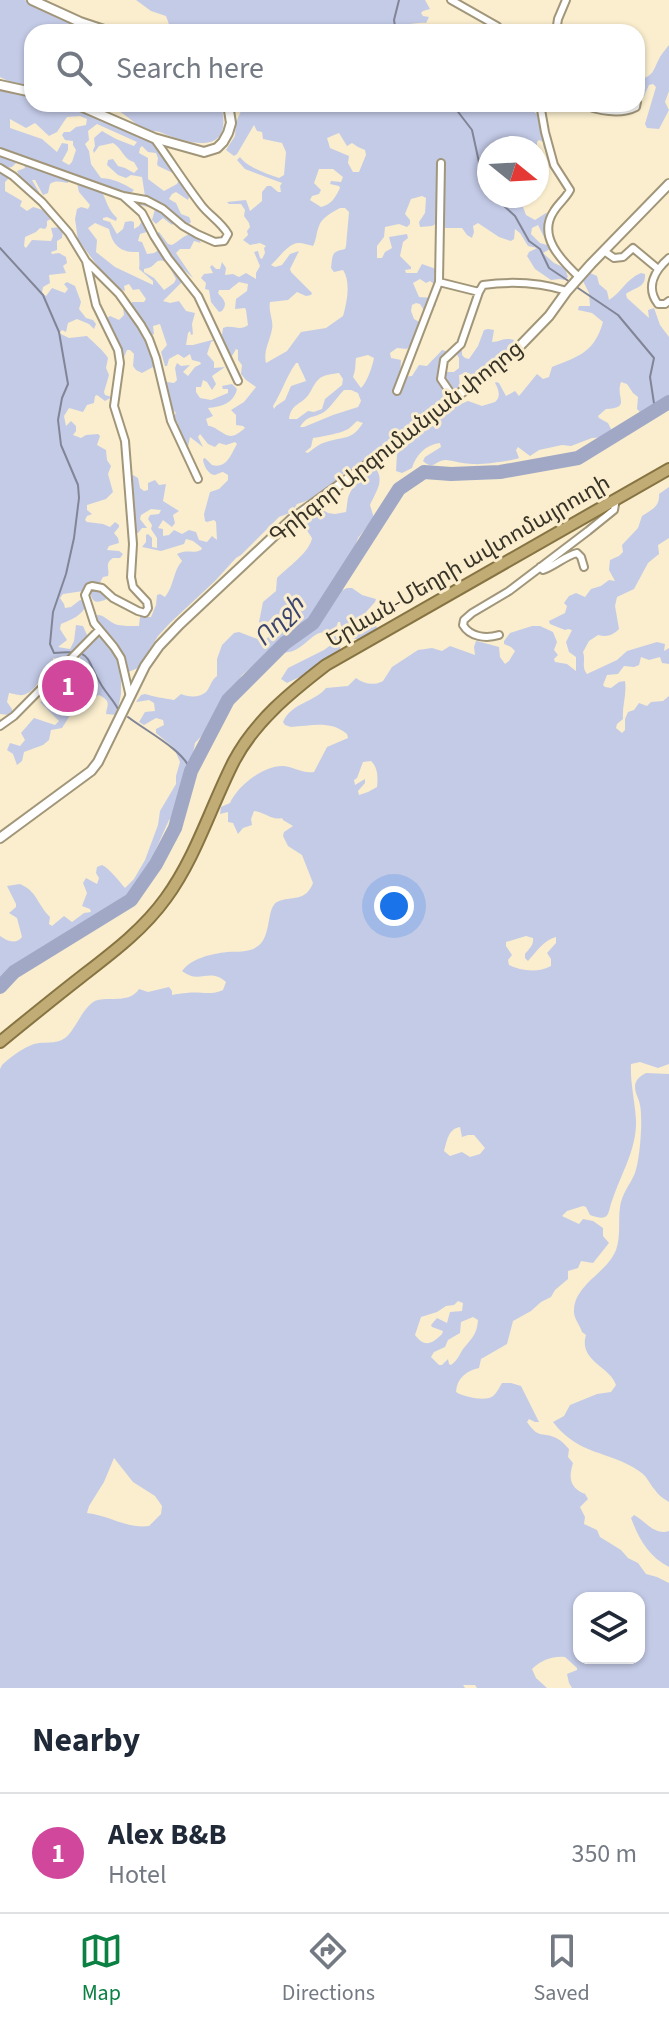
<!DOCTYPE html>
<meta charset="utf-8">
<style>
:root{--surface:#fff;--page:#f2f2f3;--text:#1f2937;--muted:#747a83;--line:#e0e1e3;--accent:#0b8043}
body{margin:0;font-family:"Source Sans 3","Noto Sans Armenian",sans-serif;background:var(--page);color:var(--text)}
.controls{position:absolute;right:24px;bottom:24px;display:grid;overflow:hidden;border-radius:16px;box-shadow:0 2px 6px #0004}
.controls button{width:72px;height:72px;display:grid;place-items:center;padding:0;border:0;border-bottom:2px solid var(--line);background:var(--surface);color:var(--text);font:40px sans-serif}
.compass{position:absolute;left:477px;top:136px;width:72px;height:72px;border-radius:50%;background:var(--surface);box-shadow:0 2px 6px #0004;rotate:108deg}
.you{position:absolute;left:394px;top:906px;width:28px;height:28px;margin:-20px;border:6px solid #fff;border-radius:50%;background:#1a73e8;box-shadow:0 0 0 12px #1a73e833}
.badge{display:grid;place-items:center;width:52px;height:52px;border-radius:50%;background:var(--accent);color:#fff;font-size:26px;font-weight:700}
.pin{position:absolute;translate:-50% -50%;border:4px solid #fff;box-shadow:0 2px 8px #0006}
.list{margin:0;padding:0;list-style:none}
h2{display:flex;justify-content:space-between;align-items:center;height:104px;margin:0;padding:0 32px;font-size:34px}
h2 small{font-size:26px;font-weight:400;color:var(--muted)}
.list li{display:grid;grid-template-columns:52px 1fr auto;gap:24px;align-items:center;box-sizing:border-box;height:120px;padding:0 32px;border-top:2px solid var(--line)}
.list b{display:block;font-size:30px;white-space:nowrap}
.list p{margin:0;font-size:26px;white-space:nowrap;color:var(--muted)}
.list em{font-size:26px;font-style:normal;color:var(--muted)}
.icon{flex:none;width:44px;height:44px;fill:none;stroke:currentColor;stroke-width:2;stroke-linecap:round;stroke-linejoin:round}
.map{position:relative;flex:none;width:669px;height:1688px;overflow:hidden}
.search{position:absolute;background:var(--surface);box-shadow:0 2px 6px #0004;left:24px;right:24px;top:24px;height:88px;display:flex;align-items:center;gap:20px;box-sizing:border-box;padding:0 28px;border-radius:24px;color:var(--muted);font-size:30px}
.sheet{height:224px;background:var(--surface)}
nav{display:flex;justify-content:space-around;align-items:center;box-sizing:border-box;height:112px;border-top:2px solid var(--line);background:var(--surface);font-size:22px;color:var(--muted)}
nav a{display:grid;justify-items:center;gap:4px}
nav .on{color:var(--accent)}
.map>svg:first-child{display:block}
</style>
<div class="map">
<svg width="669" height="1688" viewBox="0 0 669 1688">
<rect width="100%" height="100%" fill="#faeece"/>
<path fill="#c4cbe7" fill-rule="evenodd" d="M0 0H24L33 2 75 23 76 27 74 32H59L57 30 56 32H32V87L10 82 0 77Z
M136 0H425L430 9 423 11 421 13 423 16 429 17 426 23C417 22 407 25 397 26L396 32H175L174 30H171L166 16 151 11Z
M669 45V91L665 102 669 110 659 129 647 128 645 124 656 87 653 84 649 85 644 96 637 92V81C655 75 652 72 660 57 663 52 666 49 669 45Z
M0 88 14 90 32 97V104L55 110 57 104H68L151 140 158 149 165 154 177 175 158 166 157 164 158 158 156 153 148 152 142 146 140 148 139 153 148 158V179L164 191 177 184 179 179 185 182 184 190 189 197 188 200 176 192 172 194 169 199 176 203 181 214 189 217 191 222 189 224 179 219 161 204 160 206 174 222 172 225 163 218 156 224 152 220 155 209 141 205 138 200 145 196 142 177 131 175 126 178 118 175 107 165 108 160 113 159 118 166 125 168 134 173 138 169 134 162C124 160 122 148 113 143L99 146 94 153 93 150 95 146 94 138 102 131 116 139 134 146 137 142 97 124 88 131 89 140 85 144 89 151 91 164 101 178C115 179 122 183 134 190L132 192C110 194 90 180 70 173L68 174V183C61 182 56 180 50 184L48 193 43 195 35 180H32L39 192V195C30 188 21 181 17 171L25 168 24 165 16 163 12 167 6 168 0 164ZM80 116 87 119 86 125 76 127 70 132H64L62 135 65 140 73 141V145L76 150 72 162 69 165 62 161 68 150V144L62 143 57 152 42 139 10 128V119L26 128 35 123 49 136 57 132 67 117Z
M103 104H221C234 156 193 145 162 133 156 130 150 132 144 129 130 121 118 106 103 104Z
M234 104H452L458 107 463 104H529V107L540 117V125L548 149H544L543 142 539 140 537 142V152V148L530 146 527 148H489V196H507V200L512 203 520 199 526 215 535 220 546 213 550 214 544 224 549 230V241L545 239 538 225 532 228 531 234 540 243 550 246V249L543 253 554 263 565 268 568 277 564 280 560 279 551 280 535 269 527 256 529 252 537 248 528 246 520 233 515 229 514 239 511 241 499 237 478 223 473 226 474 232 472 238 467 235 462 228H445L442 223 439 222 432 226 420 227 419 222 425 213 426 198 422 196 411 199 405 214 410 220V224L407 227 399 224 385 227 384 237 377 246V258H382L385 252 392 248 389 237 407 234 408 238 403 242 400 256 411 267V269L405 270 406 273H417L422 264 436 269 435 261 438 259V270L434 274V284L430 281 426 283 420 279 413 283 419 297 433 298 436 303 435 307H430L425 312 420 304 416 303 412 305 411 311 414 319 421 323 424 328 417 343 411 344 407 349 397 348 390 353 391 358 401 360 400 377 412 376 419 365 427 366C432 360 437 356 442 350L446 351 442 367 447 372H454L459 368V358L454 349 462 347V355L465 358 469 359 478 346 484 330 488 329 494 330 492 342C502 342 501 337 514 340L513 346 494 364 485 368 474 377 469 373 459 375 460 388 455 390 446 402 437 406 414 424 408 434 400 433V439L354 471 350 469 346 471C333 484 315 500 297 504L292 512 279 517 241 555 236 558 215 581 170 623 158 636 138 668 121 675V694L117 715 106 714C107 704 112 702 99 695 91 697 87 706 79 708L76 706 62 728 51 730 49 740 43 745 24 752 22 761 17 765 13 754 7 750 10 743 20 746 25 740 21 733 34 718 55 725 59 721 40 702 51 698 55 699 54 711 58 713 62 706 57 697 59 693 63 694 69 700 73 701 75 699 74 693 84 695 92 691 91 689 84 690 74 685 76 676 69 670 71 666 79 664 81 660 79 656 70 653 67 656 69 662 65 664 59 659 53 658V667L44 671C41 679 33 694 22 695 21 696 10 693 9 693L7 702 12 709V713L9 715 0 714V173L5 172 9 175V178L5 182V191L22 201 20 206 27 211 33 207 43 210 51 219 47 221V226L45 229 40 228 36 232 25 237 24 246 26 248 32 240 51 241 53 236 51 228 62 227 63 229 62 238 57 241V250L51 252 52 254 59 253 66 257 67 263 63 266 66 273 49 275 50 283 43 287 42 293 46 296 52 288 65 293 68 289 64 284 67 282 75 286 81 302 79 309 86 318 93 320 96 324 94 329 89 324 77 319 68 323 66 332 62 330 59 333 69 338 87 336C94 343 103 350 108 358L106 368 109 375 104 392 105 395 112 397 105 401 97 395 95 396 94 403 87 405 83 412 69 408 64 416 66 426 71 421 76 426V431L73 435 81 438 86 435 98 434 100 436 97 445 106 450 107 460 111 466 108 474 113 492 106 499 87 505V510L92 514 87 516 85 520 87 522 103 524 110 527 115 522 119 525V527L114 533 118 538 119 543 109 546 107 550 119 551 123 554 120 558H113C104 564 110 569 108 576L103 577 98 586 116 602H111L107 599C95 604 92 603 90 590L63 594 60 598 64 604 65 608 71 607 80 600 85 601 87 604C82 616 72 619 61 624L60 629 67 640 58 647 70 649 74 641 76 625 83 626 87 635C98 631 98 626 97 615 106 615 109 623 118 625 124 626 130 626 136 626H139L140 617H151L156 605 157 595 160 594 165 597C174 586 173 571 182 561L177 554C187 549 193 554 201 550L202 548 193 541 186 539 184 544 161 551 142 547 146 542V535L148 534 152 538V547L157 548V538L151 529 152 525 148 519 150 515 159 514 161 510 151 509 141 515 140 519 147 528H142L138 533H135L129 494 131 477 133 475 138 478 140 488 144 491 148 490V483L155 480 159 485 166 484 163 501 179 511 173 515 175 523 172 527 163 520 158 528 163 529V536L169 535 174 530 182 534 189 530 196 532 199 540 207 542 212 536 217 540 216 522 214 520 207 522 205 521 204 514 210 492 219 489 228 480V475L223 472C221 472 218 474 215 475 208 475 203 464 203 459L205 458 212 465C227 469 231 454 237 444L235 442 226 445 219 443 215 447 208 444 200 434 198 437 203 447 190 437 188 447 186 446 177 430 178 423 172 419 176 413 169 406 165 384 167 382 174 383 177 380 175 368 177 363 181 366 190 365 183 372 188 376 195 367 201 364 200 362 192 360 190 354 184 358 178 354 169 359 167 366H165L161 352 167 345 160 324 153 326 154 334 152 335 146 330C145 344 156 356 153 367L142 373 136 370 133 366 134 354 130 350H127L124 357 122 358C119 343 108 331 107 318L110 316 119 320 124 315 123 308H132V302H144L146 299 139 289 133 290 129 284 124 286 125 291 120 289 103 273 78 240 75 219 77 209 81 207 88 209 90 205 79 192 77 183C112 185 99 201 117 218L116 221 107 217 103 218V220L110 222 117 234 123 229 125 222 131 221 134 222V229L139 226 143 219 150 231 140 234 138 241 142 242 147 254 154 253 160 249 167 260 166 262C157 258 157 263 151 267 149 268 147 268 144 269V272L154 278 164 290 174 283 176 279 170 268H172L182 279 181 283 163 301 170 303 179 301 186 311 195 313 192 324 193 334 191 335 190 331 188 333 186 345H193L216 339 211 342 207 354 214 362V368L225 367 212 376 216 384 212 390 207 382 203 380 201 387H196V392L200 398 211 400 228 393V389H223L222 386 232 384 237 389C234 403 221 407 208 408L213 416 206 419C210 430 205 423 215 428 229 437 231 440 245 428L243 426 236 425V415L231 410 244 402 256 387 246 380 241 374 242 365 238 360V350L236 349 232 356 230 355 222 335 223 328C232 324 240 332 248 325L246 310 245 308 235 309 236 299 247 291 248 284 239 282 229 290H219L218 293C224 300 228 303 222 311L219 312 211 302 209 290 205 289 206 283 201 278 204 274 213 273 210 267 212 265 216 269H220L222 262 226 268 225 275 233 274 239 277 246 273 256 279V273L260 266 254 252 258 251 260 258 262 259 265 253 264 248 266 246 260 243 250 245 243 240 248 235 247 231 250 227 249 223 244 216 245 210 241 204H229L227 202 246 200 250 211 262 201V192L267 186H271L278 192H281L280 186 282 183 245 169 237 160 240 157C247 167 267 174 279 178L284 175 286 152 282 143 263 139 262 132 257 131 254 125 237 154 234 156 226 150 235 136 236 122 242 109ZM339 133 347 146 352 143 358 147 365 150 366 155 359 172H353L348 163 349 156 330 148 327 138ZM319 169H333L343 177 341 182 331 181 330 184 339 186 340 188C335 198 332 204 321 207L310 200 312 196 319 194 321 190 314 183ZM340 208H345L349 212 346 246 345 249C331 252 333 254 331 268L334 272 343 270C351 282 347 302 343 316L326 328 301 332 287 351 266 363C263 351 270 341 272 329 274 321 268 312 270 302L288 300 297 292 306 296 311 295 312 293 291 272 290 269 299 251 290 254 282 265 275 267 271 265C278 259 289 242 299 243 304 243 308 245 313 246 317 238 316 233 319 226 322 217 333 212 340 208ZM95 223 109 229C113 247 122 253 139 252 139 257 140 263 139 269L153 281V285L115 267 96 252 97 240 88 228ZM368 355 374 358C372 368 367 382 361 388L353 377C356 369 355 366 356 358ZM296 363H298C300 369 304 375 306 381L291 386 285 400 276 406 274 409 273 406C282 392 286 377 296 363ZM339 373 343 379 342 385 325 399 322 409 314 412 308 411 297 419H289C291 403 302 405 309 394 313 388 314 383 320 378 326 374 333 374 339 373ZM344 390H351L358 393 361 401 358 407 333 415 304 427H300C308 414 313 419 324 412 331 407 337 397 344 390ZM357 421 363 423C351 441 345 436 326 442 319 444 314 448 308 453L305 452 311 447 313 438C321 437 341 433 346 430 348 430 356 422 357 421Z
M159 232 168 244 172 245C183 239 191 225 201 243L194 241 190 249H180L176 253 193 278 177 264 157 233Z
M590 273 597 276 599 284 607 291 609 300C622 292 626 279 641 273L645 274C646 288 635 287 626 294L627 298 649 318 648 310 654 308 660 325 669 337V396L640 412 637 409 638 397 633 393 627 384 621 382C615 398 632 408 606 409L598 416 599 418 608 423 611 429 609 435 605 437 592 438 571 446 562 445 539 450 530 456 518 447 516 450 519 458C512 461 481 465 473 464 464 464 455 461 446 460 435 460 434 471 423 461L425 457 441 447 440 443C425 445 416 455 412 468L402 473 396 471 397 454 400 451 456 406 468 401 482 406 495 402C501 397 499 390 495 383L496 382 499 383 506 396 515 391 519 396 537 374 543 379 549 377 552 367C579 356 594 353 603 322L592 313 578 310 579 306H590L589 293 583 281 586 275Z
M376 469C385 481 375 493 370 505L374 518 358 538 353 551 343 565 342 574 336 580 321 608 327 612 339 592 347 588H352L362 595 376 599 375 602 366 612 374 619 377 628 361 639H347L344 637 340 622H338L335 631 341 643 340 649 321 661 304 675 287 683 281 679 288 668 324 650 335 642C332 639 329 635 325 633 313 629 301 656 282 652 289 642 303 643 304 628L301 626 242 675 235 687 226 695 217 719 195 743 191 764 186 772 184 784 178 793 176 816 169 820 143 878 133 892 92 924 78 926 61 940 45 956 39 959H28L9 982 0 983V936C7 941 16 945 22 937L17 918 9 913 16 907V904L7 886 20 884C37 891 37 904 50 917L49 924 52 926 64 916 72 922 84 913 91 912 90 909 82 906 87 893 83 883 86 878 97 884 99 878 96 873 97 867 102 865C110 869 119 881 125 888L134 879 145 860 158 825 160 811 176 784V776L180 762 174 748 156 733V729L164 725 163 720 156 718 144 725 139 722 145 712 155 711 154 703 149 700 136 702 141 695 145 694C155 697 163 698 174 700L181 694C188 697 199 698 206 692 211 687 210 681 217 676V659L222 645 234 633 239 632 263 641 270 636 259 622 263 602 276 591 277 578C287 568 310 552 312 538L304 526 314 510H323L328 513 335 514 346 512C347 507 347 503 348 498 351 487 365 472 376 469Z
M669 487V538L658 545 659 554 648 563 634 589 617 597 615 606 619 629C612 636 607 637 598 635L589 641 583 652C586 660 581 667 587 674L617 660 627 651 657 642 665 644 664 651 669 648V664L662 663 660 657 649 660 641 657 639 665 634 667 624 666 618 674 607 675 603 685 605 687 611 688 619 682 625 681C627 695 622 705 623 719L617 724 616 728 622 733 625 730V719L628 712 634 710 639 703 647 706 651 702 663 701 669 696V1064L658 1068 640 1062 631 1064C630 1083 635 1101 636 1120 637 1148 622 1172 613 1198 607 1212 612 1223 590 1215L586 1207 583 1206 567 1211 562 1216 579 1224 583 1219 593 1221 603 1228V1236L609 1243 593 1263 581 1261 578 1268 568 1271V1279L555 1290 551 1297 541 1302 531 1311 513 1321 507 1344 481 1359 479 1368C466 1371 457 1378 456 1392 464 1397 480 1400 489 1398 495 1397 499 1388 502 1383H511L521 1386 539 1422H535L529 1419 527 1422C540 1441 542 1430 558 1439 562 1441 566 1446 569 1449L568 1457 573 1463C570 1473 568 1484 579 1491 588 1497 582 1489 588 1499L580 1507 585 1517 584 1524 597 1530 600 1537 621 1550 628 1558 638 1563 646 1574 657 1577 669 1583V1688H572L569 1683 567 1674 577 1670V1668L565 1657C552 1656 542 1660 532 1669L536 1678 547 1688H477L475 1685H463L465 1688H0V1069L2 1065C10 1057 23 1048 34 1044 44 1041 55 1045 65 1038 76 1030 84 1003 98 1000 112 997 130 1003 139 989L148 992 169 987 172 991V995C177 994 182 993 187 993 200 991 210 996 223 990L226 982C209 967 200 985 182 971 192 958 211 954 227 952 237 951 249 953 258 946 272 936 266 908 277 902 292 895 305 903 313 883L302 855 288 846 283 836 284 832 293 826 283 820 282 818C273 821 264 812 254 811L251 819 252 825 243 828 238 834 233 823 228 822V812L220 814 221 807 230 803C237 787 262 766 282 766 293 766 302 774 314 772L327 747 348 738 347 734C330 720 311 726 291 727L285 725 283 722C291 703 315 702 326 688L348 686 356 678C364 684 374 686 383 681L392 667 418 650 432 648 442 651 450 646 475 655 474 647 476 641H477L499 647 500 657 505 664 509 661 515 651 511 647 504 644V641L510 633 532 626H540L553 632 557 642 554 650 558 655 554 659 555 662 567 664 576 671V657L569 652 566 642 572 630 568 629 565 630 550 624 549 621 565 613 567 606 564 603 569 596 576 593 585 597 591 589 601 586 609 580 615 581 609 570 610 560 619 556 623 552 622 545 638 528 642 516C651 510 660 507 659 494ZM371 761C378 768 378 777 377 787L368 792 359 795 358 791 365 783V779L355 785 354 780 357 778 363 762ZM526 936 533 938C534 945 529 949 525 954V958L528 961C536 952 544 940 556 937V943L547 953 551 959V966C538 973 521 971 509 965L508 960 512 955 506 946V942ZM460 1127 462 1137 468 1135H474L485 1148 480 1154 470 1157 462 1152 450 1156 444 1151C447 1141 448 1129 460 1127ZM458 1301 463 1303 462 1311 450 1312 447 1323 437 1318 431 1325 432 1327 443 1331 442 1334C432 1344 425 1348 415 1335L421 1317 437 1312 446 1306 454 1305ZM473 1317 478 1320C477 1334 472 1338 463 1349 459 1355 458 1360 451 1365L449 1364 448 1359 442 1365H439L431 1357 434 1352 445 1347 448 1340 460 1333 461 1322ZM114 1458 133 1482 155 1496 162 1506 161 1514 149 1526C127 1529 108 1515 87 1513L89 1506 104 1482ZM639 1598V1658H579V1598Z
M646 1073 669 1074V1502C664 1499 658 1495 655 1490 649 1483 647 1476 639 1471 608 1450 579 1456 553 1422L564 1416 570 1405 597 1394 611 1392 616 1385C611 1367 578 1361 586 1335L582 1332C580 1325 573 1318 574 1310 575 1284 607 1273 616 1250 621 1236 618 1221 620 1207 622 1193 630 1185 635 1173 640 1160 643 1119 640 1105 639 1099 635 1093 635 1087 635 1080 640 1076 646 1073Z
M634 1515C645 1521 655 1536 669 1531V1567C648 1556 639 1539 631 1518Z"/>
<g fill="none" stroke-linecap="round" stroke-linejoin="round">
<path stroke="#828596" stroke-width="2" d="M396 32 394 20 399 0
M452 104 472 130 482 176 489 192
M493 196 515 216 529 241 540 249 549 268 570 282
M0 248 43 295 59 332 68 384 62 398 58 420 61 445 78 485 79 498 74 538 66 574 53 612 50 644 54 653C95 649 84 658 102 686 107 694 114 701 118 709
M575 286 618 315 654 358 650 377 655 410
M128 717C146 731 184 750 191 771"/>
<path stroke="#a1a8c5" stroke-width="14" d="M0 987 14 972 131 900 156 864 175 828 191 771 228 700 285 643 313 623 399 489 424 472 451 474 500 472 578 458 669 402"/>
<defs>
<path id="minor" d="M451 0 497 26 502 32
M556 32 558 19 566 0
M540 104 545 132 554 165 570 190C566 198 559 203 554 211 537 236 561 260 579 277
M582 104C598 111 621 115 636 107L637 102
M0 152 123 196 146 200 163 209 183 226 197 234 215 242 224 241 228 234C221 222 210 216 202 206 185 184 170 160 154 138
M0 168 13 176 42 202 69 233 86 261 119 294 141 325 149 339 156 358 171 421 198 479
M123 196 142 213 154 236 168 258 198 296 238 381
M604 251 614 258 623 257 633 248 657 268
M669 258C655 270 645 287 658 304H665L669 301
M86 261 96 305 118 350 120 363 114 406 125 441 133 544 131 577 133 587 147 602 148 608 145 613 138 611 113 598 102 588 92 586 89 587 85 595 94 623 114 647 121 658 130 697
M439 282 479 292 461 344 444 360 441 379 454 398
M479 292 483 285C511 281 541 283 567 291
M397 391 439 282 441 163
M540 567 543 570C555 566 565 556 577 553L581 557 584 567
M499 635C486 639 470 637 463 625L464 620 472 613 509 591 588 531 614 510 616 499
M0 726 14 716 99 630"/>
<path id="tertiary" d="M32 0 80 22 110 32
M0 85 32 92
M76 104 154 138 204 152 217 148 223 142 228 133 231 123 228 104
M0 838 91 771 98 762 145 666 159 646 180 624 292 519 395 445 472 384 494 370 516 350 549 316 567 291 591 264 669 184"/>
<path id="trunk" d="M0 1042C27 1020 54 998 81 977 112 953 143 930 166 898 196 857 211 806 234 761 255 721 291 692 326 665L669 469"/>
</defs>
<use href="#minor" stroke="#a19679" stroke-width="10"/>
<use href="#tertiary" stroke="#a19679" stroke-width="12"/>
<use href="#trunk" stroke="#877443" stroke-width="14"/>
<use href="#minor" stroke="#fff" stroke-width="6"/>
<use href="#tertiary" stroke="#fff" stroke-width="8"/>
<use href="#trunk" stroke="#c0ac74" stroke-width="10"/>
</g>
<g text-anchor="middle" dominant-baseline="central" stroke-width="6" stroke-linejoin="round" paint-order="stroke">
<g font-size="22" fill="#383327" stroke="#faeece">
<text transform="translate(396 442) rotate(-38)">Գրիգոր Արզումանյան փողոց</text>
<text transform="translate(468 561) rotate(-30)">Երևան-Մեղրի ավտոմայրուղի</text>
</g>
<g font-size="24" font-style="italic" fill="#3b446e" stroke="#faeece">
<text transform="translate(279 621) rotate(-46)">Ողջի</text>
</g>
</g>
</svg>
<div class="controls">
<button><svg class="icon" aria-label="layers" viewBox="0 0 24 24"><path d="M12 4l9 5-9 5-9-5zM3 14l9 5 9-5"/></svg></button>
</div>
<svg class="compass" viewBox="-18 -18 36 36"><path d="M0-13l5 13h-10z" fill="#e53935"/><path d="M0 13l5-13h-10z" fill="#747a83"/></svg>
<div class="you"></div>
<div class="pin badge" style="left:68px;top:686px;background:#d1479c">1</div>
<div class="search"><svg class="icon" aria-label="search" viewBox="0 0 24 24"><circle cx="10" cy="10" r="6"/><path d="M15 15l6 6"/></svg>Search here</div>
</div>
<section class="sheet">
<h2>Nearby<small></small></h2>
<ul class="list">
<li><span class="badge" style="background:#d1479c">1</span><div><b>Alex B&amp;B</b><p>Hotel</p></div><em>350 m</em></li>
</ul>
</section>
<nav>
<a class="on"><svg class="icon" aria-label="map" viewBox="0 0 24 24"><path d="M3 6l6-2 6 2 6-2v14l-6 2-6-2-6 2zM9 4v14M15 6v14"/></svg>Map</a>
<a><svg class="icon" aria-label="directions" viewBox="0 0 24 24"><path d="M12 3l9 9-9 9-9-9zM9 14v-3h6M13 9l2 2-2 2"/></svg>Directions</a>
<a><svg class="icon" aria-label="saved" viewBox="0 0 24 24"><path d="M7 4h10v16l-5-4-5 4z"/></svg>Saved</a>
</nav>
